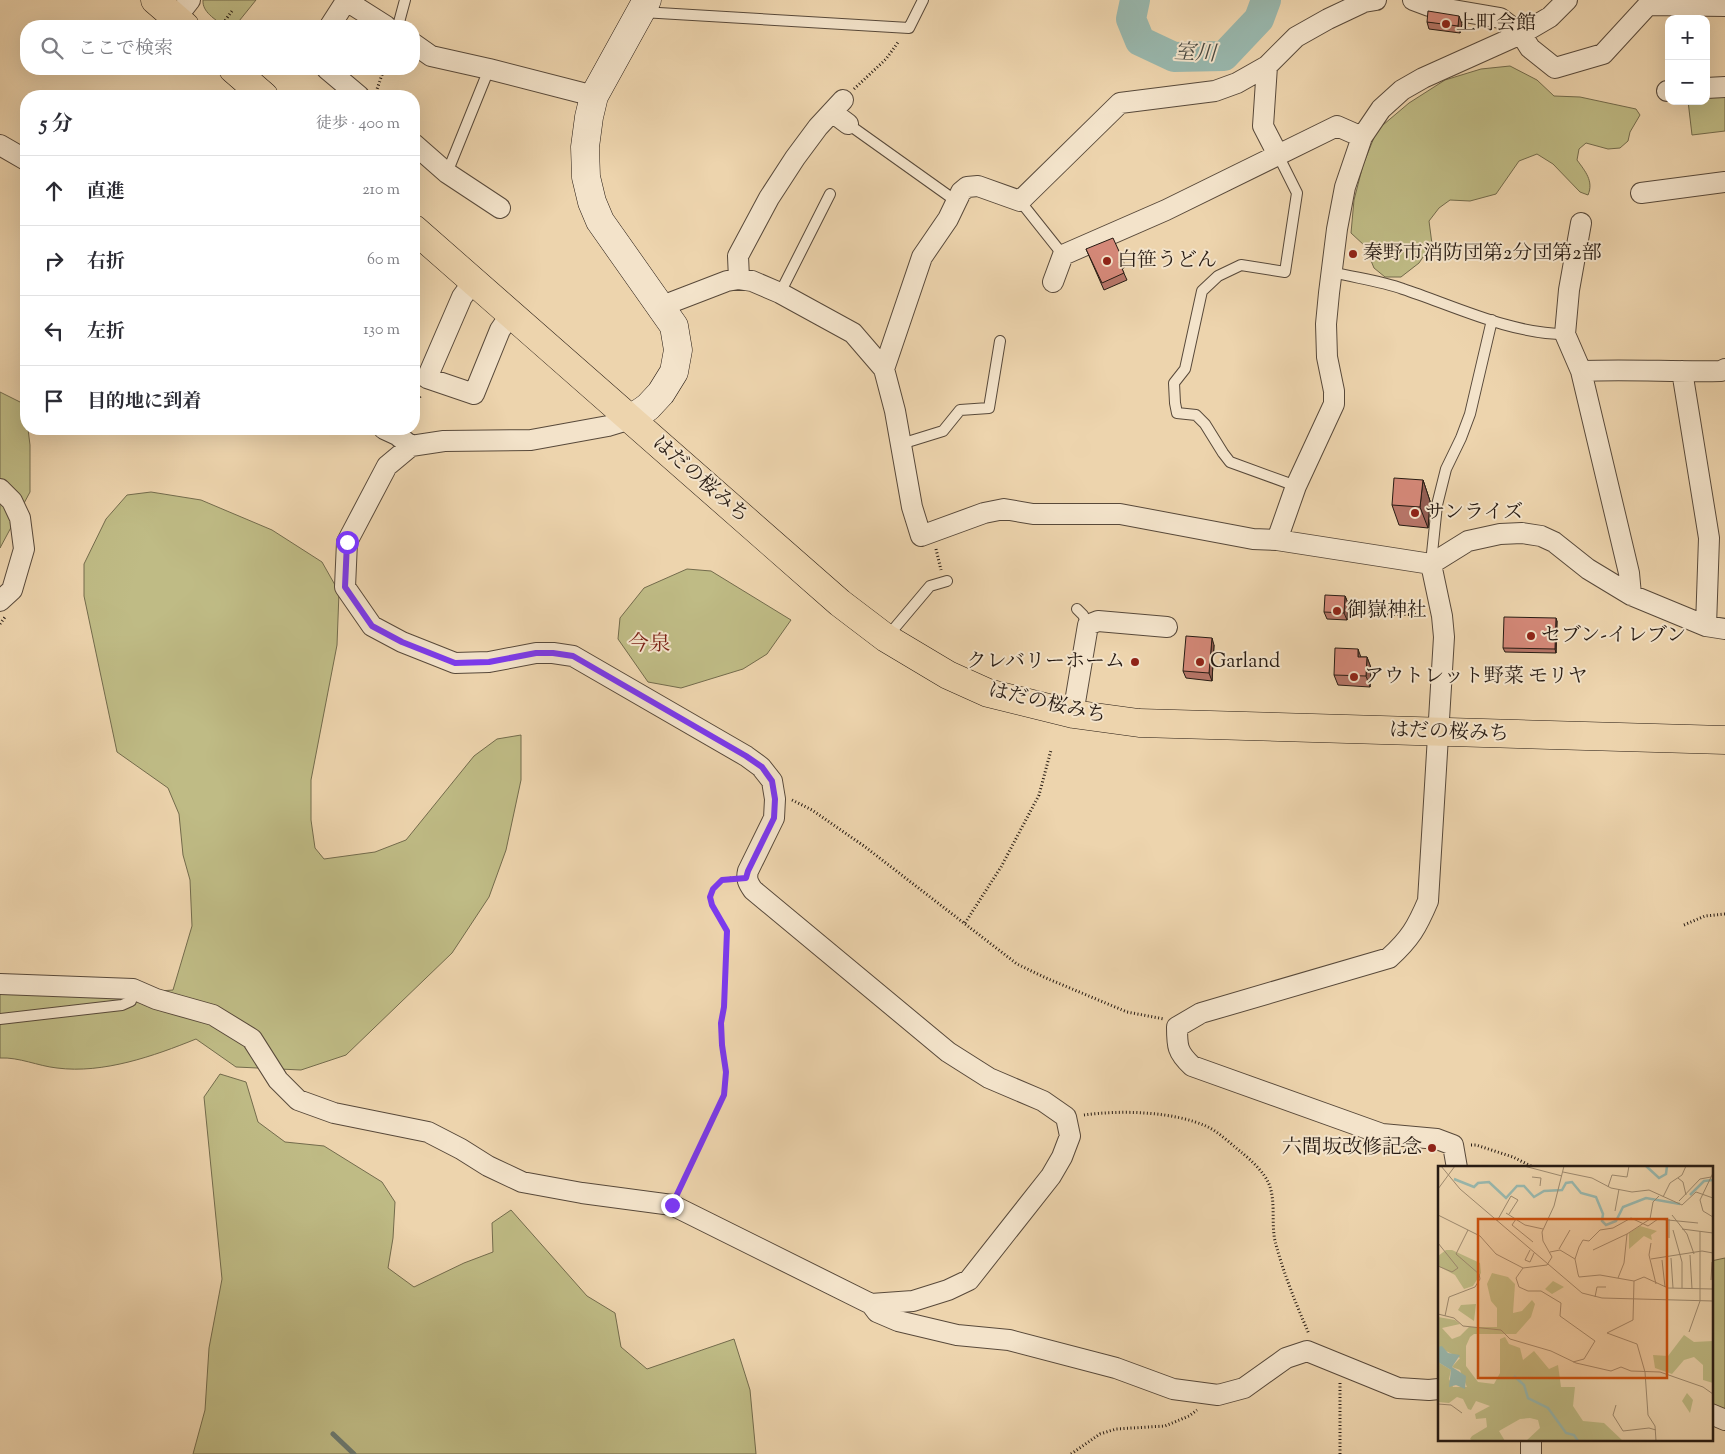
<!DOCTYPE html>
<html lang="ja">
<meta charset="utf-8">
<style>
:root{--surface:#fff;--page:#f7f7f7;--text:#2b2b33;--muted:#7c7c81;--line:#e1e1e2}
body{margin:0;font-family:"Sorts Mill Goudy","Noto Serif JP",serif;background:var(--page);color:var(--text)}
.controls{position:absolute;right:15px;top:15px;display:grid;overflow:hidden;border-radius:10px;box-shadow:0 5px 20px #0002}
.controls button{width:45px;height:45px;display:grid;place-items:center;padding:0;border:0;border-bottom:1px solid var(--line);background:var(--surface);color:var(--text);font:25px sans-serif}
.stop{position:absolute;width:15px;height:15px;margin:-11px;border:4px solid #7c3aed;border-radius:50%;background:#fff}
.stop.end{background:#7c3aed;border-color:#fff;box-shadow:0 1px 5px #0008}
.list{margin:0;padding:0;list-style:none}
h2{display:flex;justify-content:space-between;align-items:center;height:65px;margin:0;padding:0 20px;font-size:21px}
h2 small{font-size:16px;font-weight:400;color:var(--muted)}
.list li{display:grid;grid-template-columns:32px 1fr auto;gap:15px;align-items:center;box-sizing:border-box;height:70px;padding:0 20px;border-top:1px solid var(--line)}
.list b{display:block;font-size:19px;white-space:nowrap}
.list em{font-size:16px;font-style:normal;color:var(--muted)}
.icon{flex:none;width:28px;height:28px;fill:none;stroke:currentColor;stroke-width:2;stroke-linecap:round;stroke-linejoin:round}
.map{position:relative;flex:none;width:1725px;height:1454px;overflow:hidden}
.search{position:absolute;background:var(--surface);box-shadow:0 5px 20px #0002;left:20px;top:20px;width:400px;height:55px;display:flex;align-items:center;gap:12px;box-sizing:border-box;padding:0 18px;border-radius:20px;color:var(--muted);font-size:19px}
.panel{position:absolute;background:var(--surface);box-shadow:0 5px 20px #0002;left:20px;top:90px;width:400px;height:345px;border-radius:20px}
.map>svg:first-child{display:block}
</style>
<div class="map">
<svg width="1725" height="1454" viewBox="0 0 1725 1454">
<rect width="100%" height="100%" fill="#edd4ad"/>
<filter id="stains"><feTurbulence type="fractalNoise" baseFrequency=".004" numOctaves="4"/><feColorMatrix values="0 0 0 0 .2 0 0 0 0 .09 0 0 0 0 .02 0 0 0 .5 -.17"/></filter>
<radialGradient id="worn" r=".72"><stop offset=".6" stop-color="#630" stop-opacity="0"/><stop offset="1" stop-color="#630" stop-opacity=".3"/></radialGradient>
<path fill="#bfbb85" stroke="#736b4c" d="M203 0H256L235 26H224C215 19 202 12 203 0Z
M1510 66 1537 80 1554 96 1580 97 1636 109 1640 115 1630 132 1628 141 1620 148 1608 149 1586 143 1579 149 1577 160C1585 171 1594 181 1588 195L1580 192 1553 164 1537 154 1519 161 1496 194 1470 201 1450 200 1439 208 1429 221 1432 244 1419 263 1401 277H1385L1374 268 1365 246 1351 233 1354 200 1363 165 1377 130 1409 103 1445 80 1481 69Z
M1725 93V131L1692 135 1688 101H1706V95Z
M0 392 24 404 26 429H28L30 445V492L0 548Z
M151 492 201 500 272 530 322 562 339 592 337 645 311 780V820L315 848 324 859 375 852 406 840 474 756 497 739 521 735V780L506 850 489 897 452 953 346 1055 301 1070 236 1067 196 1039C154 1056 103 1074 57 1068 38 1066 19 1057 0 1058V980L94 996 173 990 192 926 190 880 183 855 179 814 168 788 117 752 84 596V564L106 519 127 495Z
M687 569 711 571 791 620 767 654 743 669 681 688 648 682 618 639 620 618 644 588Z
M220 1074 246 1082 258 1122 285 1142 324 1146 382 1182 395 1202 393 1238 388 1268 414 1287 464 1263 493 1252 492 1223 511 1210 587 1296 615 1313 621 1347 647 1369 734 1339 750 1390 756 1454H193L205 1410 209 1348 222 1279 204 1097Z
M1725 1258V1417L1711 1413V1261Z"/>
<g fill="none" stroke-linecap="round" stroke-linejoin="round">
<path stroke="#6b7970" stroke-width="5" d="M333 1434 354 1454"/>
<path stroke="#99b8ae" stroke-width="30" d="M1135 0 1131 19 1140 41 1174 57 1224 56 1259 19 1266 0"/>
<defs>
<path id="lane" d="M642 12 909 28 923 0
M398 26 405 0
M848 124 956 201
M1278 155 1297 193 1285 272 1241 265 1218 276 1202 291 1185 369 1174 383 1175 403 1177 413 1196 415 1205 424 1223 453 1230 462 1296 486
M447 173 489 69
M1020 201 1063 255
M1332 272C1356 278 1381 281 1403 289 1454 306 1511 334 1565 334
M780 293 830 194
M901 444 943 431 960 410 989 408 1000 341
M1431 563 1437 505 1446 469 1461 438 1470 414 1492 320
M1077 609 1083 615 1088 625
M887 637 930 586 947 581
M0 1019 122 1005 131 1001 133 989"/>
<path id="street" d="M345 0 386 26
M1413 0 1429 6 1500 18 1521 34 1530 48 1555 68 1603 54 1648 5 1725 6
M176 18 190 0
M330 26 346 1
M414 44 431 56 489 69 594 96
M1267 66 1263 126 1278 155
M327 69 359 96
M1706 88 1725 87
M1667 91H1669
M832 112 848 124
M414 144 447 173 500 208
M0 145 26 160
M1641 193 1725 182
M1581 223 1569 290 1565 334 1581 371 1629 573 1631 595
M739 279 738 256 769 198 795 158 818 127 843 100
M473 282 462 297 427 378 474 394 500 330 511 314
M1053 282 1063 255 1166 210 1337 126 1362 137
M662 306 727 281 739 279 752 281 780 293 853 333 884 369 895 411 912 507 921 536 984 513 1004 509 1033 514H1120L1253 539 1277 540 1431 564 1468 541 1500 534 1522 533 1541 536 1554 542 1588 569 1631 595 1706 626 1725 629
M884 369 922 257 948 219 961 192 967 187 978 186 1020 201 1120 103 1215 91 1237 83 1267 66 1296 37 1328 19 1364 2 1376 0
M1581 371C1628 369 1674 372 1721 371L1725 369
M1682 371 1709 538 1706 626
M631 419 608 426 531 440 444 441 411 446 387 466 347 542 345 587 372 626 402 642 455 663 489 662 536 653H553L573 656 746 756 761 767 772 781 775 799 774 818 748 871C746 879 748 883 753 890L948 1052 989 1078 1043 1101 1066 1117 1070 1136 1062 1157 1051 1176 969 1280 948 1290 913 1301 871 1304
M384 429 397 435 411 446
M0 489 12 501 20 518 24 549 12 590 0 601
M1277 540 1296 486 1334 404V391L1327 357 1326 324 1329 293 1337 229 1345 187 1362 137 1381 109 1402 90 1423 78 1521 34 1550 17 1567 0
M1431 564 1442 616 1444 637 1428 901C1417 927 1410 939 1389 958L1201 1013 1177 1027C1177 1046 1177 1052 1192 1066L1382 1134 1437 1139 1453 1145 1457 1168
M1073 714 1088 625 1098 621 1167 627
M0 984 133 989 156 999 213 1015 252 1039 278 1080 298 1100 334 1113 428 1132 461 1149 488 1166 522 1182 582 1193 672 1205 871 1304 877 1312 898 1321 957 1335 1009 1340 1116 1368 1173 1389 1218 1395 1244 1388 1286 1358 1307 1351 1398 1388 1429 1390 1439 1389
M1711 1414 1725 1420
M1531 1440V1454"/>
<path id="secondary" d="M631 419 648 407 661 393 674 372 678 350 674 326 600 221 592 202 586 177 585 147 589 117 594 96 647 0"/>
<path id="primary" d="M155 0 185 26
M233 69 264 96
M414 229 840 603 886 638 948 675 988 693 1073 714 1139 723 1725 740"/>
</defs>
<use href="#lane" stroke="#58493a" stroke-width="12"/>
<use href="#street" stroke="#58493a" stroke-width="22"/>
<use href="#secondary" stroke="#271b13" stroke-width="29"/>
<use href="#primary" stroke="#271b13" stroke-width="29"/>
<path stroke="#271b13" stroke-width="3" stroke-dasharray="1 2.5" stroke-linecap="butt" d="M221 26 232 11
M854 89 886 59 899 41
M376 92 384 69
M414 406 421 395
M936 549 941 570
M1387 614 1424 615
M0 624 5 617
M792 800 812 810 864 846 1017 964 1046 978 1127 1012 1164 1019
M965 923 1001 867 1039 795 1051 750
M1684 925 1705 916 1725 914
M1084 1115C1120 1110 1174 1111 1208 1127 1220 1133 1231 1144 1241 1152 1251 1160 1264 1172 1269 1184 1276 1202 1271 1222 1275 1241 1283 1272 1296 1304 1309 1334
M1471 1145H1476L1513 1157 1535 1168
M680 1189 724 1095 726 1072 721 1045V1023L724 1007 727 931 712 905 711 897 713 889 722 880 731 878
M1071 1454 1100 1434 1116 1429 1165 1426 1189 1416 1197 1410
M1340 1454V1382"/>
<use href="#lane" stroke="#f3e3ca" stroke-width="10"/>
<use href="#street" stroke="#f3e3ca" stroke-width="20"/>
<use href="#secondary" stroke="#f3e3ca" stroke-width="28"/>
<use href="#primary" stroke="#edd4ad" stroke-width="28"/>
</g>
<path fill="#b67567" stroke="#271b13" d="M1427 22 1462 24 1460 33 1429 29Z
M1086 249 1123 260 1125 267 1122 269 1127 280 1104 290Z
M1423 480 1430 501 1428 528 1399 525 1392 505Z
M1345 596 1348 603 1347 620 1327 619 1324 612Z
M1557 621 1556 653 1505 652 1503 648Z
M1214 645 1212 681 1186 678 1183 671Z
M1361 657H1367L1371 668 1370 687 1338 685 1334 675Z"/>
<path fill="#945f54" stroke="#271b13" d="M1459 16 1462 24 1460 33 1458 26Z
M1423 480 1430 501 1428 528 1420 507Z
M1345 596 1348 603 1347 620 1344 613Z
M1556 618 1557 621 1556 653 1555 649Z
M1212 638 1214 645 1212 681 1209 673Z
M1358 649 1362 660 1358 657Z
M1367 657 1371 668 1370 687 1366 676Z"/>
<path fill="#d48878" stroke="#271b13" d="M1428 11 1459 16 1458 26 1427 22Z
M1113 238 1123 260 1119 262 1124 273 1102 283 1086 249Z
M1394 478 1423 480 1420 507 1392 505Z
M1325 595 1345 596 1344 613 1324 612Z
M1504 617 1556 618 1555 649 1503 648Z
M1186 636 1212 638 1209 673 1183 671Z
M1335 648 1358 649V657H1367L1366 676 1334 675Z"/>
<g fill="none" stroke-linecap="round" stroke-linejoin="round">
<path stroke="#7c3aed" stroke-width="6" d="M347 542 345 587 372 626 402 642 455 663 489 662 536 653H553L573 656 746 756 762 767 772 781 775 799 774 818 748 871 746 878 722 880 713 889 710 897 712 905 727 931 724 1007 721 1023 722 1045 726 1072 724 1095 672 1205"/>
</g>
<g fill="#8f2418" stroke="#f3e3ca" stroke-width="2">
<circle cx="1446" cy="24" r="5"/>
<circle cx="1353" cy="254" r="5"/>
<circle cx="1107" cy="261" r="5"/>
<circle cx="1415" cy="513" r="5"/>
<circle cx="1337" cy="611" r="5"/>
<circle cx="1531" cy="636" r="5"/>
<circle cx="1135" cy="662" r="5"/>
<circle cx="1200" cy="662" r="5"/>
<circle cx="1354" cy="677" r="5"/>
<circle cx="1432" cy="1148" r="5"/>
</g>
<g text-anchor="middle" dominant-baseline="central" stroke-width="4" stroke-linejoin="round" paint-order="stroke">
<g font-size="20" fill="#271b13" stroke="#f3e3ca" text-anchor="start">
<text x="1456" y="24">上町会館</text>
<text x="1363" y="254">秦野市消防団第2分団第2部</text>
<text x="1117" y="261">白笹うどん</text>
<text x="1425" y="513">サンライズ</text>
<text x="1347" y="611">御嶽神社</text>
<text x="1541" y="636">セブン-イレブン</text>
<text x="1125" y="662" text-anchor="end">クレバリーホーム</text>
<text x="1210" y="662">Garland</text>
<text x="1364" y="677">アウトレット野菜 モリヤ</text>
<text x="1422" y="1148" text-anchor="end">六間坂改修記念</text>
</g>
<g font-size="20" fill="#271b13" stroke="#f3e3ca">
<text transform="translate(700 480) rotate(41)">はだの桜みち</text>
<text transform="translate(1047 704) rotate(13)">はだの桜みち</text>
<text transform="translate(1449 733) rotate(2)">はだの桜みち</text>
</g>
<g font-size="21" font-style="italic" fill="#494a42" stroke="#f3e3ca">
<text transform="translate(1195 54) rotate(3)">室川</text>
</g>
<g font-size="21" fill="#7a1f14" stroke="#f3e3ca">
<text x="649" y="645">今泉</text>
</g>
</g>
<g transform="translate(1438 1166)">
<rect width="275" height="275" fill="#edd4ad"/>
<path d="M202 60 219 65 213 69 214 74 206 70 191 83V67ZM8 84H14L42 97 43 107 35 120 26 123 17 109 0 100V90ZM54 107 70 111 77 118 75 147 84 145 94 134 97 138 93 151 78 168H36L32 171 28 180V200L40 216 56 218 62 207V173L67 171 71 178 82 182 85 194 96 185 111 203 120 199 123 221H137L135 240 145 255 166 257 185 275H88L102 262 100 254 92 252 82 253 61 265 67 275H35L32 273 34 270 49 261 48 252 38 253 37 248 52 240 38 235 33 244 30 243 25 233 19 231 11 237 0 236V196L13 204 11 213 15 221H29L22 204 14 201 22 192 0 181V151L17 154 22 158 4 162 14 173 22 170 31 161H59V142L53 135 49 118ZM115 115 126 121 114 128 107 123ZM38 138 36 155 20 144 23 139ZM246 169 256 176 275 175V217L265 214V199L256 191 246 194 234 208 217 202 215 189 230 190ZM249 227 255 234 252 247 244 235Z" fill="#bfbb85"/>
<path d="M4 180 10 187 22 189 14 201 28 210 27 223 18 219 11 221 13 204 0 196V181Z" fill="#99b8ae"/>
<path fill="none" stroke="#99b8ae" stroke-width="2.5" d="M208 0 221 12 228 8 229 0M16 13 36 21 40 17 51 16 68 32 79 20H86L96 31 106 25 124 24 128 17 134 16 143 27 158 31 165 48 164 55 168 59 178 55 185 41 208 32 242 38M252 29 266 15 275 14M76 210 86 219 90 232 110 242 128 267 136 269 140 275"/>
<path fill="none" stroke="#9e8a6f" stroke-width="1" d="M3 0 22 23 144 127 164 132 275 135M86 0 124 10M125 6 154 12 173 22 194 26 211 24 244 39 258 26 275 32M275 7 262 34 265 45 275 51M94 11 103 12 102 20M240 12 245 16 248 29M170 21 174 9 189 11 191 0M0 23 17 0M225 31 232 17 244 9 248 0M241 35 262 13 273 11M177 45 181 23M68 47 87 59 105 63M0 49 42 70 58 88 85 102 109 99 114 91 105 75 104 66 116 40 126 0M234 49 249 68 256 88M78 53 74 59 95 76M231 53V72M59 55 73 30 80 34 71 48M260 57 220 53 210 60 193 52 175 62 162 64 151 75 145 74 141 81 137 93 140 108 141 111 162 109 196 115 206 111 230 122 275 123M244 63 275 67M235 64 244 96V122M0 77 20 102 14 106 0 100M213 77 211 89 218 118M121 83 132 64M92 84 87 94 92 96 96 87M155 84 189 68M112 86 122 84 137 93M252 89 254 123M233 92 235 122M213 93 264 85 275 87M224 94 227 121M85 102 78 112 81 121 90 125H103L123 137 122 150 157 175 146 193 135 196M180 112 186 97 189 68 212 53 215 36 221 30M273 114 274 96M196 115 195 154 169 167 199 178 207 206 210 249 217 260 218 275M157 131 159 121H168M0 148 16 152 25 160 63 164 72 173 113 185 138 197 173 205 183 201 193 205 222 206 265 221 275 228M7 150 11 131 37 121 42 113 41 108 18 88 30 64M251 166 262 135V65M0 238 13 239 24 247M178 239 175 249 185 265 211 262 218 264"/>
<path fill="#cb500d" fill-opacity="0.15" stroke="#cb500d" stroke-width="2.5" d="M40 53H229V212H40Z"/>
<rect width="275" height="275" fill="none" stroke="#271b13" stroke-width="2.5"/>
</g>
<rect width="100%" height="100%" filter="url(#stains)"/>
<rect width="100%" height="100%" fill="url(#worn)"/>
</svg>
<div class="controls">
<button>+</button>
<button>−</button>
</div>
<div class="stop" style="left:347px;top:542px"></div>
<div class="stop end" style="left:672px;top:1205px"></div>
<div class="search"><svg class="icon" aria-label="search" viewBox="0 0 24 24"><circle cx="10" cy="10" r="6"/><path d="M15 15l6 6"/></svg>ここで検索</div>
<section class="panel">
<h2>5 分<small>徒歩 · 400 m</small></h2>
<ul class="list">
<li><svg class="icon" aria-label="ahead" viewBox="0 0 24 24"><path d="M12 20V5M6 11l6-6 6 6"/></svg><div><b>直進</b></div><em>210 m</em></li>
<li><svg class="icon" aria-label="right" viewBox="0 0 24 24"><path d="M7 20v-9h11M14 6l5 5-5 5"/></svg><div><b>右折</b></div><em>60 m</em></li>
<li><svg class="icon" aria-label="left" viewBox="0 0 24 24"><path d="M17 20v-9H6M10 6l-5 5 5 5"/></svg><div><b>左折</b></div><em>130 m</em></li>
<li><svg class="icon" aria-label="arrive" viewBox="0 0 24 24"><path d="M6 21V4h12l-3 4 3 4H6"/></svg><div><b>目的地に到着</b></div></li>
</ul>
</section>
</div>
